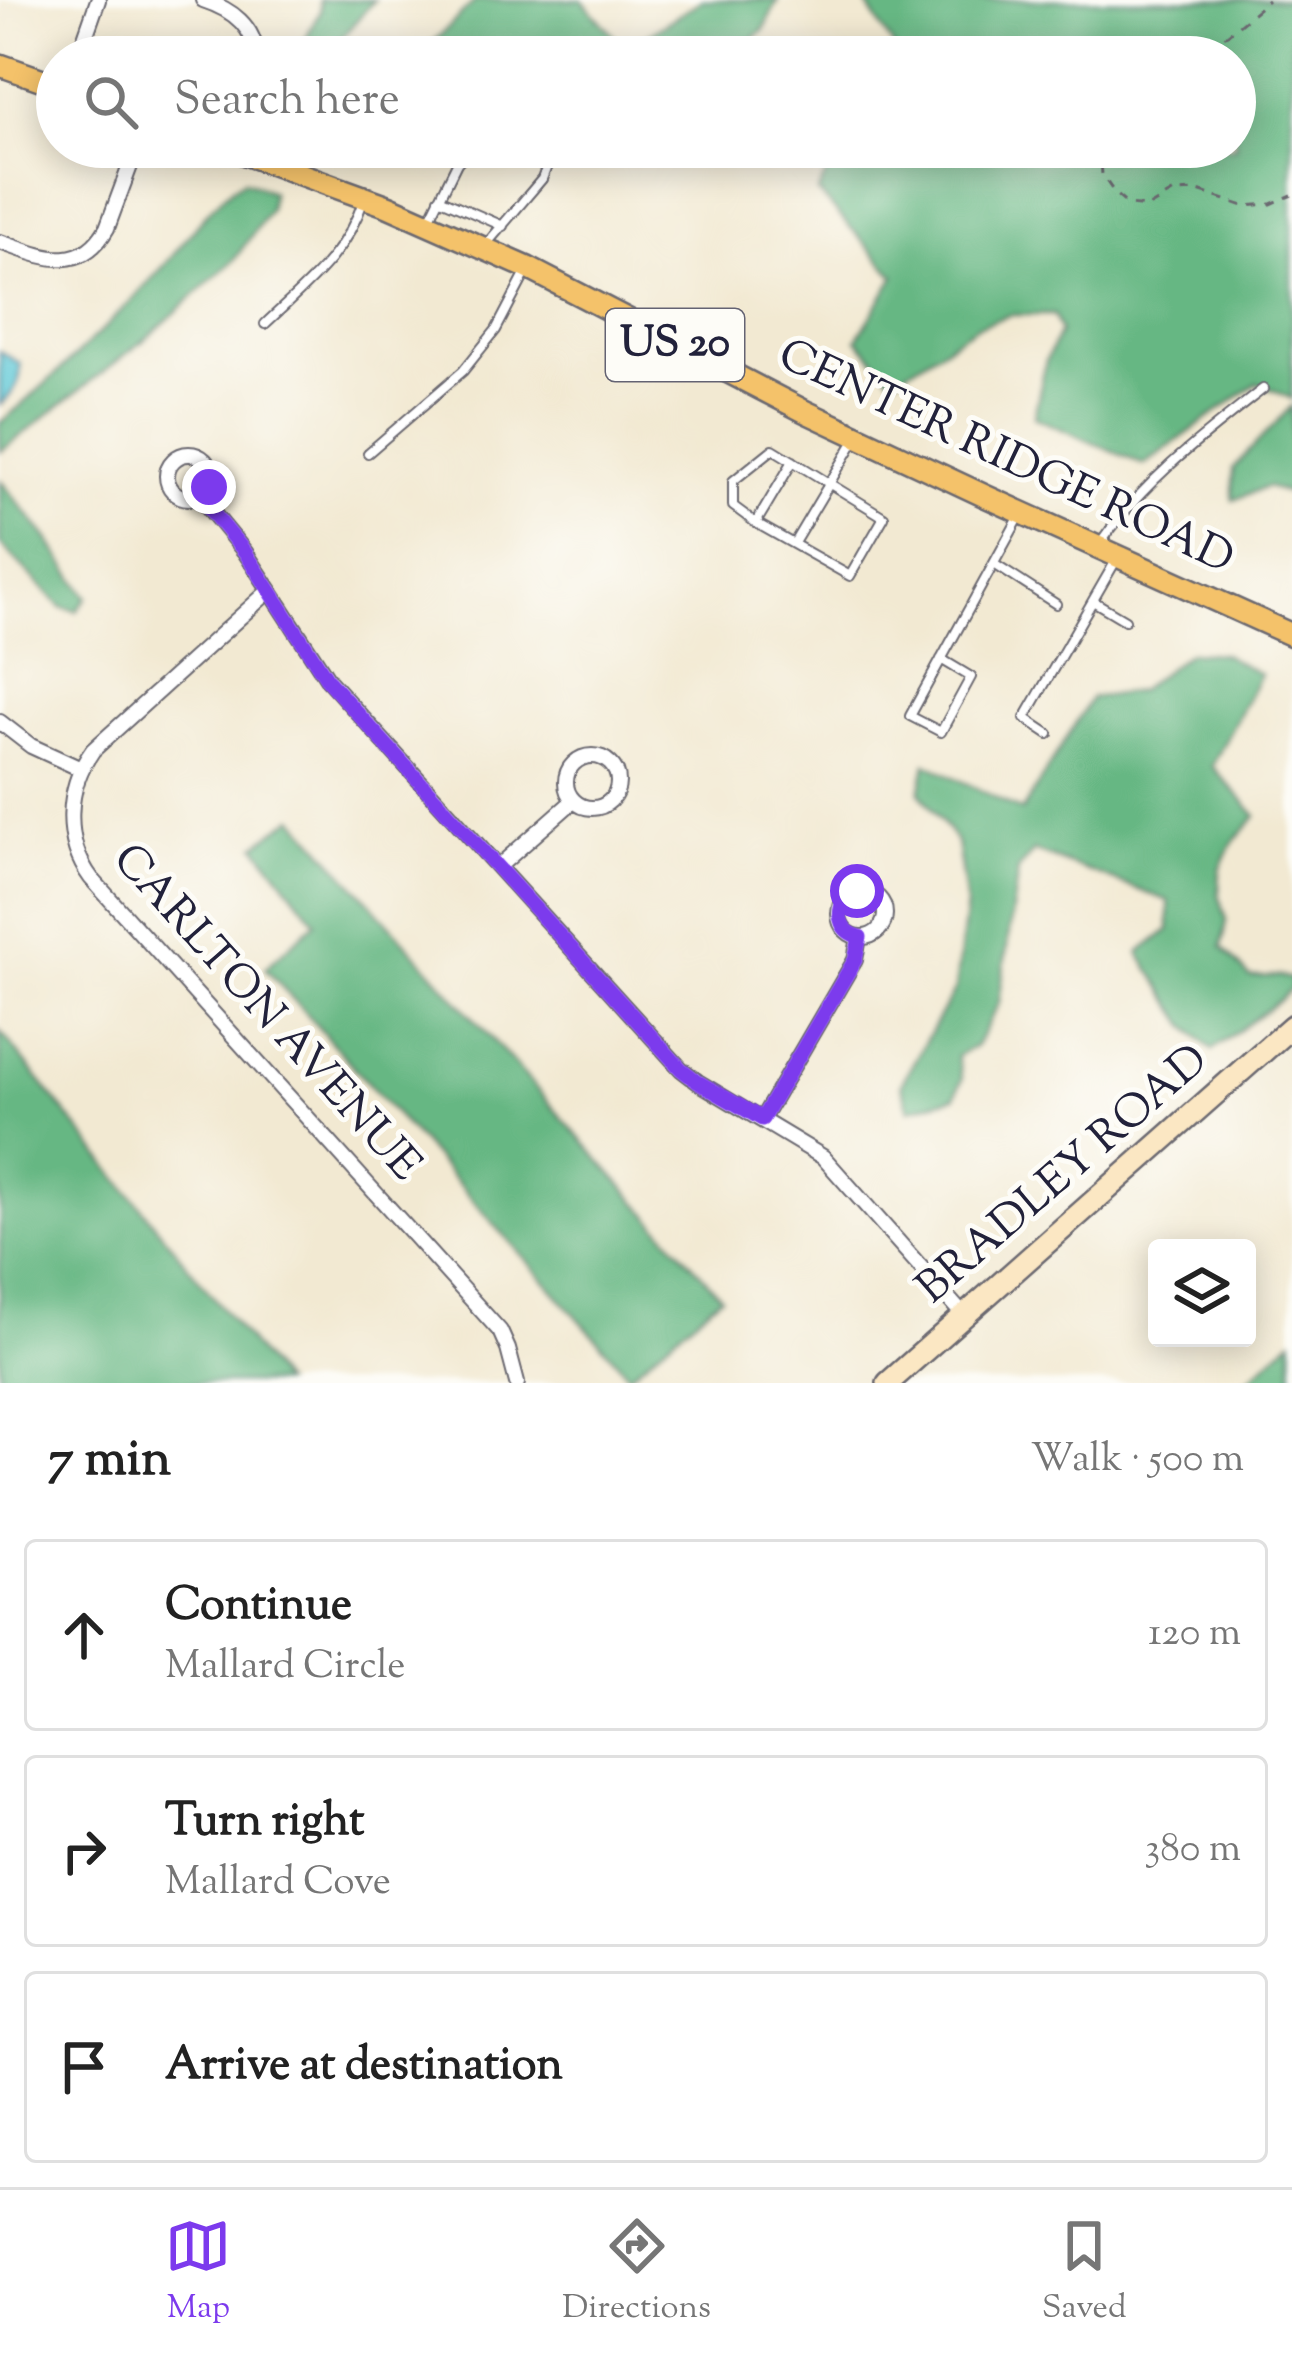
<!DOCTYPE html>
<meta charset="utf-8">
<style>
:root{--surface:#fff;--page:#f2f2f2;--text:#222;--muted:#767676;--line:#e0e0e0;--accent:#7c3aed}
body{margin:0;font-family:"Sorts Mill Goudy",serif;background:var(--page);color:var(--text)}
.controls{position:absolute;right:36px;bottom:36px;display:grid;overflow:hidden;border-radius:12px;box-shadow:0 6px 30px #0003}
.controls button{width:108px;height:108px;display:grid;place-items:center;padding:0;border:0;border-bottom:3px solid var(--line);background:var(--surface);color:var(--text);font:60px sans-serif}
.stop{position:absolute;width:36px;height:36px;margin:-27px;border:9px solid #7c3aed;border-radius:50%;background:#fff}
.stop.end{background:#7c3aed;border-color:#fff;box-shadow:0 3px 12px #0008}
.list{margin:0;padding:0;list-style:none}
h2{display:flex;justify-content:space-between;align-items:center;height:156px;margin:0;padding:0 48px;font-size:51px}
h2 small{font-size:39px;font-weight:400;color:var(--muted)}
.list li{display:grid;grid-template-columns:78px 1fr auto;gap:36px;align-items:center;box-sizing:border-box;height:192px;margin:0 24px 24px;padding:0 24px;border:3px solid var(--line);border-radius:12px}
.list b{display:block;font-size:45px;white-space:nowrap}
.list p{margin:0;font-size:39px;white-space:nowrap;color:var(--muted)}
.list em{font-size:39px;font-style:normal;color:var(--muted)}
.icon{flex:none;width:66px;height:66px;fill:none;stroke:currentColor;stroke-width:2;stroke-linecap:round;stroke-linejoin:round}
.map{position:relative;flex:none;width:1292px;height:1383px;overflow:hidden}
.search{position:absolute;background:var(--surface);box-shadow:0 6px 30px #0003;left:36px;right:36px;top:36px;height:132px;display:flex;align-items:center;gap:30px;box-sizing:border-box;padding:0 42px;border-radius:66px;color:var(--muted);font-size:45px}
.sheet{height:804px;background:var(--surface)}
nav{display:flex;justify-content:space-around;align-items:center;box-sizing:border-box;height:168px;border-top:3px solid var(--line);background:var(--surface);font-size:33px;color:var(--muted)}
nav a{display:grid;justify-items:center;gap:6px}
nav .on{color:var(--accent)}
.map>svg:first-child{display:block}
</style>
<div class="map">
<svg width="1292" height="1383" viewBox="0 0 1292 1383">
<rect width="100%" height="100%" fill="#fdfcf7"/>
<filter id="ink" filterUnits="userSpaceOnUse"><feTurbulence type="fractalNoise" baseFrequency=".00833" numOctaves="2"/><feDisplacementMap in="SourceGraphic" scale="24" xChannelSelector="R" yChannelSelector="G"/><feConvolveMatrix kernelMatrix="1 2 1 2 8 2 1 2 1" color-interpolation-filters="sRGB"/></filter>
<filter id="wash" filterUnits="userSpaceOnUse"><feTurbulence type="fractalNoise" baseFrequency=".004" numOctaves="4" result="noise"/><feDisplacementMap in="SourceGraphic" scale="48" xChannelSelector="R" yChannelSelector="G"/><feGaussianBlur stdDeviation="2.7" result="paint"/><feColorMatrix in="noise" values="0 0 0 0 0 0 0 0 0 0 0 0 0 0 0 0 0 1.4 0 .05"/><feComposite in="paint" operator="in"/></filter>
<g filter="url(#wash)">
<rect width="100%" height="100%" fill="#f2e9d2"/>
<path fill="#66b783" stroke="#446c5f" stroke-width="3" d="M319 0H374L325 57H296L320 11Z
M476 0H582L626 49 702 0H778L763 31 728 57H418Z
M864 0H1292V399L1257 383 1144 465 1034 417 1046 360 1060 332 1054 315H1010L977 326 893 380 857 339 895 276 818 192 832 162 845 147H1235V57H900Z
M244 180 272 192 269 211 234 260 148 337 0 452V423C58 375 111 323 162 268 186 242 214 197 244 180Z
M1292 406V494L1267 487 1233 500V468Z
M0 480 48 539 87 597 77 611 61 607 0 544Z
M1189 652 1223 654 1260 674 1212 766 1257 816 1232 844 1220 869 1219 894 1227 920 1222 947 1250 977 1279 976 1292 979V988L1277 1002 1212 1050 1188 1027 1139 953 1169 930V901L1034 851 1018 870 999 1003 976 1046 957 1056 962 1079 955 1097 909 1109 901 1084 955 989 966 905 957 843 920 792 926 763 1022 811 1091 698 1138 691Z
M294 817 721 1296 629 1375 265 968 316 922 256 845Z
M0 1031 282 1383H0Z
M1292 1339V1383H1244Z"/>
<path fill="#5cc7d6" stroke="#3f7488" stroke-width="3" d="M0 351 20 364C23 381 13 394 0 405Z"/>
</g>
<g filter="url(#ink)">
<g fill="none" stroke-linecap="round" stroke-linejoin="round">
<defs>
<path id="lane" d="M439 198 503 226
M428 222 457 163 472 147
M484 247 542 179 549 161 535 147
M265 324C307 284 345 256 364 199
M773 449 884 517 850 576 756 523 733 506V481Z
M368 453 463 371 496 330 528 269
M756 523 793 461
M794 543 857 437
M1100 544C1143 481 1203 436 1263 389
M994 564 1056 604
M1093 601 1125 620
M941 659 971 677 941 732 910 716 1021 514
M1049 734 1025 718 1118 557"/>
<path id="street" d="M203 0C231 9 255 26 256 57
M78 57 98 0
M0 242C41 256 80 276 107 228L137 147
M167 476a22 22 0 1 1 44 0a22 22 0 1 1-44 0Z
M199 496 245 552 329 681 681 1069 698 1082 823 1157 964 1316
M270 590 93 750C66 787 63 840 91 878L500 1331 508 1349 517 1383
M0 722 31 746 81 769
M566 782a26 26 0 1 1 52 0a26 26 0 1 1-52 0Z
M498 867 573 801
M839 914a23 23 0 1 1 46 0a23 23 0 1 1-46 0Z
M762 1119 855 960 859 937"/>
<path id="secondary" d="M888 1383 1292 1026"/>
<path id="primary" d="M0 65 57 85
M226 147 388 206 528 268 804 411 985 496 1292 635"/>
</defs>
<use href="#lane" stroke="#6b6870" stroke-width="12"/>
<use href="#street" stroke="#6b6870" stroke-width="18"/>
<use href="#secondary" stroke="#6b6870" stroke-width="26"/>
<use href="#primary" stroke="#6b6870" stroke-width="26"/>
<path stroke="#6b6870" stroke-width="3" stroke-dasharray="9 9" stroke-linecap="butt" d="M1195 57 1227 35 1268 0
M1100 147 1102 175 1116 195 1128 205 1149 207 1174 192 1198 191 1244 206 1271 204 1292 195"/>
<use href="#lane" stroke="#fff" stroke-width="8"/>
<use href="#street" stroke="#fff" stroke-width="14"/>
<use href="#secondary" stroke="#fbe7c3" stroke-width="21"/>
<use href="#primary" stroke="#f4c26a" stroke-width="21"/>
</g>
</g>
<g fill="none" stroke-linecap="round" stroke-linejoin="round" filter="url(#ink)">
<path stroke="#7c3aed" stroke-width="15" d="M209 487 199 496 245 552 329 682 681 1069 698 1082 762 1119 855 960 860 937C841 932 836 917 844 900L857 891"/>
</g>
<g text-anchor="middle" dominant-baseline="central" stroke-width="10" stroke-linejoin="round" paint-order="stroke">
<rect fill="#fdfcf7" stroke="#646373" stroke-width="3" x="606" y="309" width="138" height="72" rx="9"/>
<g font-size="42" font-weight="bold" fill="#22223b">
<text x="675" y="345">US 20</text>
</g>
<g font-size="45" fill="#22223b" stroke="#fdfcf7">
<text transform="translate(1005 459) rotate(25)">CENTER RIDGE ROAD</text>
<text transform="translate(265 1014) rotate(48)">CARLTON AVENUE</text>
<text transform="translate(1064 1176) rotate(-41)">BRADLEY ROAD</text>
</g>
</g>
</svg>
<div class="controls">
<button><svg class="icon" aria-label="layers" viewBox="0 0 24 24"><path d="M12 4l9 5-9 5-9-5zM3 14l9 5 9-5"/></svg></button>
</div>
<div class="stop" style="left:857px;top:891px"></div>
<div class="stop end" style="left:209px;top:487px"></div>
<div class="search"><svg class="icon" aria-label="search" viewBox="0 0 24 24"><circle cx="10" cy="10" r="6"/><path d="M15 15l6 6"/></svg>Search here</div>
</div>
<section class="sheet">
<h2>7 min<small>Walk · 500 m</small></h2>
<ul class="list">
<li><svg class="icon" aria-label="ahead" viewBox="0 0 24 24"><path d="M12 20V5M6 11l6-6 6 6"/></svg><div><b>Continue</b><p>Mallard Circle</p></div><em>120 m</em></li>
<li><svg class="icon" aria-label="right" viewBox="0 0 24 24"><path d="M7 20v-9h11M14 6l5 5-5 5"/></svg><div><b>Turn right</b><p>Mallard Cove</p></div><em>380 m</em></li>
<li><svg class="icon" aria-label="arrive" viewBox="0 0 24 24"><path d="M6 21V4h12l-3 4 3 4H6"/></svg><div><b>Arrive at destination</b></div></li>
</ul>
</section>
<nav>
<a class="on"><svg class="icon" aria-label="map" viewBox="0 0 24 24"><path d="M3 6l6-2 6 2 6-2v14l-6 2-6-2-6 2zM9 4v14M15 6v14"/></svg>Map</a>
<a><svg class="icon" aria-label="directions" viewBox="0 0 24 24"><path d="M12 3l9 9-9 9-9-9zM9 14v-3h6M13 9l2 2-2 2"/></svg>Directions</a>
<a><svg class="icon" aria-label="saved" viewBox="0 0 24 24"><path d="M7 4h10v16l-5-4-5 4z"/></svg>Saved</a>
</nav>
